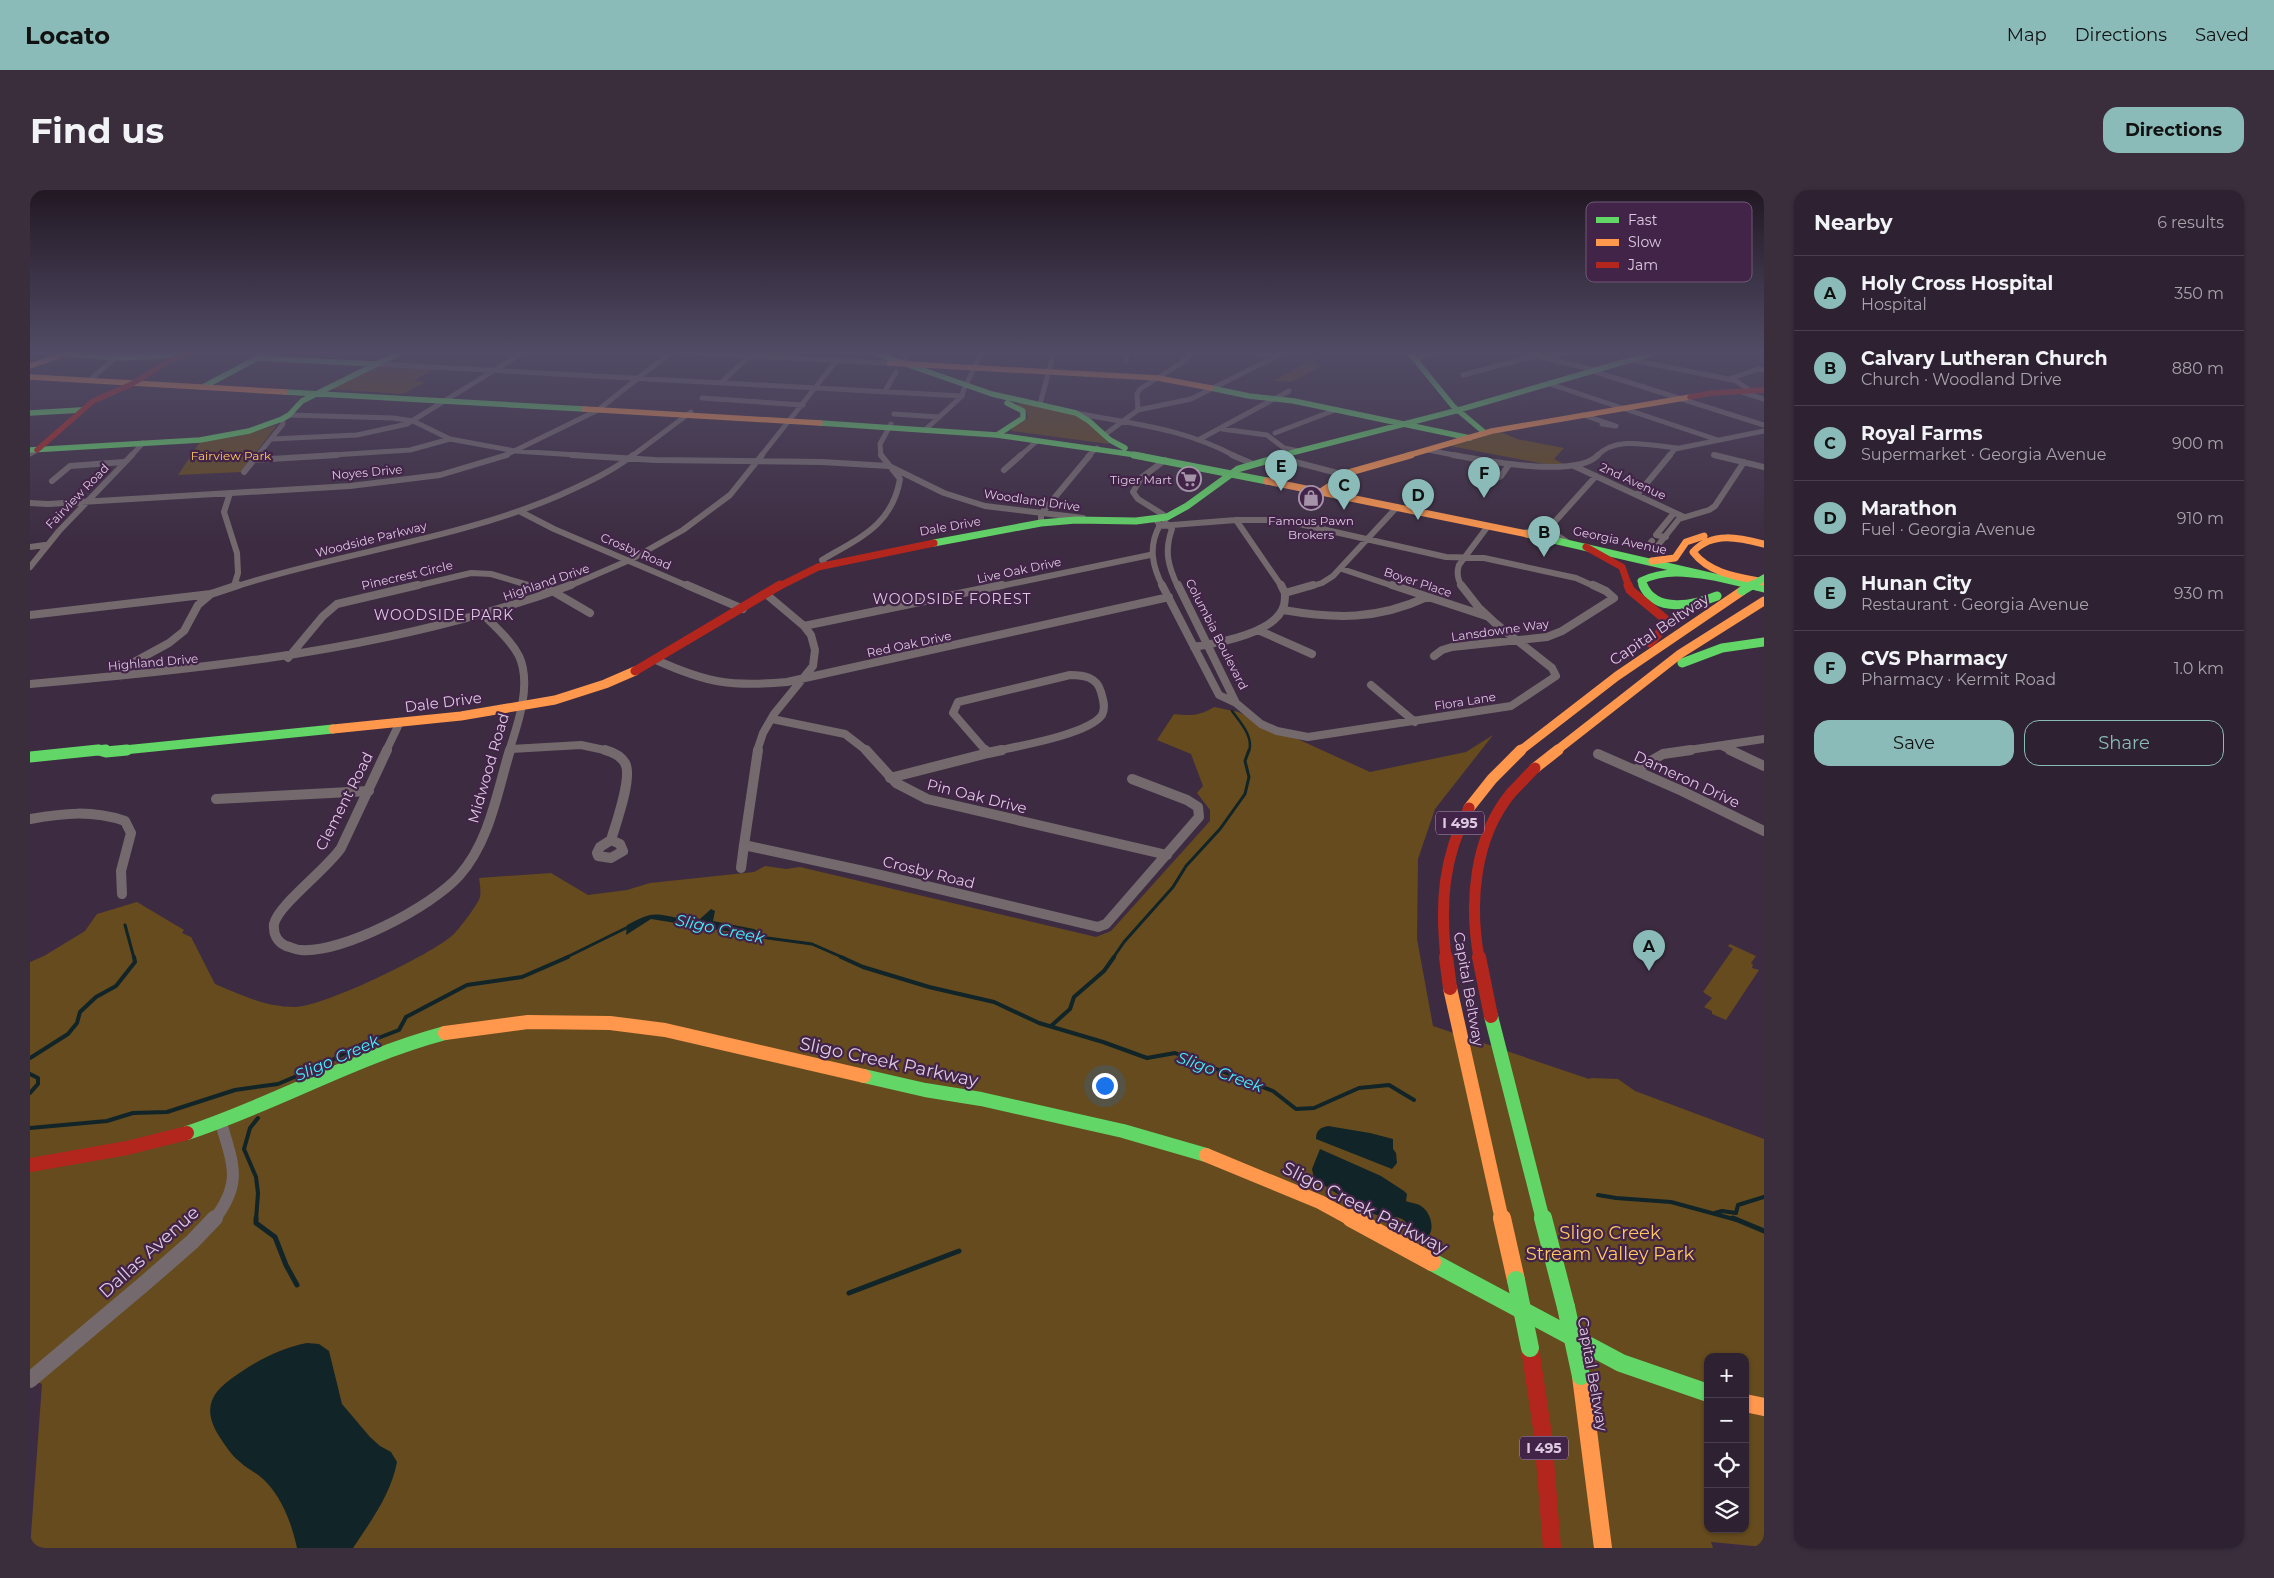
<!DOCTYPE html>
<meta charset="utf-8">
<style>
:root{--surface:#2e2131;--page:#3a2e3d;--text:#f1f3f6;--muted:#a7a3ab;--line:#493e4d;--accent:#8bbbb9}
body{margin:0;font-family:Montserrat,sans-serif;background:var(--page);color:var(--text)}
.controls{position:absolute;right:15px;bottom:15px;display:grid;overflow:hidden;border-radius:10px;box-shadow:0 1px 4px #0004}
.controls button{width:45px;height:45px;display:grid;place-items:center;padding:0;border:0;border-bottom:1px solid var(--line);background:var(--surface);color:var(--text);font:25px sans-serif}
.you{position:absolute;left:1074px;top:895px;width:18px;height:18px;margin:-12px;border:4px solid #fff;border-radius:50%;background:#1a73e8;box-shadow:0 0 0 8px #1a73e833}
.badge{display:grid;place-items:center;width:32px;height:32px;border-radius:50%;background:var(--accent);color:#111;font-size:16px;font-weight:700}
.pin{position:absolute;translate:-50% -41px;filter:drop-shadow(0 1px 2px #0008)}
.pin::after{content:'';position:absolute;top:26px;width:18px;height:15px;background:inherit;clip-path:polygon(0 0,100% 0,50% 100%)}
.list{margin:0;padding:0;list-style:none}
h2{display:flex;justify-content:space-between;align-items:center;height:65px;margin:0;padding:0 20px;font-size:21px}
h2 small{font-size:16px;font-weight:400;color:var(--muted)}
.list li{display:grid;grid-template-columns:32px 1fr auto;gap:15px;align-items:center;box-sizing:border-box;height:75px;padding:0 20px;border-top:1px solid var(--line)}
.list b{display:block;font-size:19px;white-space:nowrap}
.list p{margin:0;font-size:16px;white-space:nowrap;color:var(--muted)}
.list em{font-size:16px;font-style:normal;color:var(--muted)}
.actions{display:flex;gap:10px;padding:15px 20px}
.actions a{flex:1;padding:11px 0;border:1px solid var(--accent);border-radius:15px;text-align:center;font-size:18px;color:var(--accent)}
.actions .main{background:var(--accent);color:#111}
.icon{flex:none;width:28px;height:28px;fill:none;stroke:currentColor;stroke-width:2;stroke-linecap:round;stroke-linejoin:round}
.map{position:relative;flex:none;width:1734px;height:1358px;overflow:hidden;border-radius:15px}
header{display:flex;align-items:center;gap:30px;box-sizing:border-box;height:70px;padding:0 25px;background:var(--accent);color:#111}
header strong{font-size:24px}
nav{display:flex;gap:28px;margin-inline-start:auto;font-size:18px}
.intro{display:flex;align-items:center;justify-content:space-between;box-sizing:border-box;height:120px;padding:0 30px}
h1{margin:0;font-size:35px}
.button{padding:12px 22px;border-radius:15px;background:var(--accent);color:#111;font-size:18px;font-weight:700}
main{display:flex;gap:30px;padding:0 30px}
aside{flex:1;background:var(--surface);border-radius:15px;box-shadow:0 1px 4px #0004}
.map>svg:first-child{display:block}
</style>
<header>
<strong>Locato</strong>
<nav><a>Map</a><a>Directions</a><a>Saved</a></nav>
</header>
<div class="intro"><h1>Find us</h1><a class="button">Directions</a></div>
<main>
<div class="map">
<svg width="1734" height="1358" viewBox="0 0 1734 1358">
<rect width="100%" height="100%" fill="#3d2c41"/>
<path fill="#654b1e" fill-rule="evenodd" d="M1275 162 1296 164 1281 173 1291 176 1262 192 1243 191 1291 165Z
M347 176 406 178 383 191 395 192 373 204 300 199Z
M990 213 1054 227 1079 254 982 241V238L998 228 996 220 985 215Z
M247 235 211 282 148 285 170 252 209 246Z
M1469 241 1487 249 1534 258 1524 269 1535 275H1520L1420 256Z
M1184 517 1208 522 1340 582 1436 562 1463 545 1405 619 1388 669 1387 749 1403 836 1559 889 1561 888 1588 889 1605 901 1734 949V1357L1681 1352 1683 1358H0L12 1194 0 1189V772L14 766 55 741 67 724 107 712 154 740 152 743 161 747 185 794C212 805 234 817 265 817 295 816 401 765 424 744 429 739 449 713 450 707 451 701 450 694 449 688L521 683 558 705 597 700 620 693 724 682 735 676 756 679 770 677 1066 747 1081 741 1180 631V620L1167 603 1173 596 1161 564 1127 550 1144 524C1160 526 1170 526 1184 517ZM1678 1167H1715V1339H1678Z
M1700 754 1726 766 1721 773 1723 775 1722 778 1729 780 1696 830 1682 824V821L1674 817 1682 808 1673 802 1703 759 1698 756Z"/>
<path fill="#112428" d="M681 719 685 721 683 731 724 739 732 744 717 749 708 743 621 729 596 745 597 735C620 723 622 722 648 728L651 724 670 729Z
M1298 936 1340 943 1363 949V959L1366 963 1367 973 1362 979 1286 949C1286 940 1290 938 1298 936Z
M1290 959 1351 986 1374 1001 1377 1004 1376 1011C1381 1013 1387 1013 1391 1016 1402 1023 1407 1044 1393 1050 1380 1046 1381 1034 1372 1029 1364 1025 1356 1029 1349 1026 1326 1018 1304 1001 1284 989L1282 979Z
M277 1153 289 1154 299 1161 312 1214 340 1247 350 1256 361 1262 367 1272C361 1304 341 1331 323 1358H267C262 1335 253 1310 237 1293 230 1284 218 1280 210 1272 201 1265 195 1255 189 1246 171 1217 182 1201 208 1184 230 1169 251 1158 277 1153Z"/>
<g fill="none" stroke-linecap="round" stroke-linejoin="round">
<path stroke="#112428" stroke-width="2.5" d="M1202 521C1210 532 1224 547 1219 561"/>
<path stroke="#112428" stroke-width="3" d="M95 735 104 768
M722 746 782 754 814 768
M535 768 598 737
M1083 768 1094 752 1143 697 1156 676 1190 639 1215 604 1219 587 1215 571 1219 560"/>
<path stroke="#112428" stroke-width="4" d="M811 767 833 777 899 797 964 812 1009 833 1073 852 1117 868 1145 863 1243 901 1266 919 1284 918 1329 898 1359 895 1384 910
M1021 836 1040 819 1044 807 1074 781 1084 767
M0 868 38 844 47 833 50 822 66 807 86 796 105 772 104 767
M0 884 8 888V894L0 903
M0 938 77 931 103 923 137 922 205 900 248 894 295 874 330 855 369 840 376 827 437 795 492 787 538 767
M1568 1005 1586 1008 1641 1012 1707 1030
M1685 1023 1692 1021 1706 1023 1708 1015 1734 1007
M226 1030 228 1003 226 987 214 959 220 938 228 928"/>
<path stroke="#112428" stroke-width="5" d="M226 1028V1033L245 1047 256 1075 267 1095
M1703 1028 1734 1041
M819 1103 929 1061"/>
<path stroke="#746a6d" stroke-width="5" d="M639 162 859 173
M1220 162 1246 166
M1490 162 1565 180
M115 166 120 162
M1515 167 1540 162
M1386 168 1410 162
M1602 170 1703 190
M1096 171 1097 162
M347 174 932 206
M875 174 874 171 880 162
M1563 181 1734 235
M1433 185 1505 166
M62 188 92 162
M692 192 719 166
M1520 194 1688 250
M936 195 952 162
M1719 200 1702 188 1728 179 1734 180
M855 201 866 182
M1712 202 1734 209
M672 208 773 215
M1010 214 1024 162
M1108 220 1107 204 1110 199 1150 174 1164 162
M1046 223C1103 234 1153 238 1205 266
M864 224 909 227
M259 225 363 228 383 231 420 249 485 261 562 266
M1553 225 1586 236 1572 234 1574 233
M896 239 932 206 934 199
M1192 239 1237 245 1254 258 1268 261
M1077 243 1108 220 1161 209 1255 162
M1245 243 1305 220
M241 249 327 245 377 234 494 162
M1170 249 1259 201
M1398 260 1429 266
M0 264 7 260
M1684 265 1688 266
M101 266 113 253
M227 266 253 234 252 229
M287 266 380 260 420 249
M474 266 568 220 641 162
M602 266 661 222
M731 266 807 170
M851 266 850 254 861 234
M990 266 1007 251
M1058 266 1067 258
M1567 266C1586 245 1622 256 1648 258
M1639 266 1645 259 1734 241"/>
<path stroke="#746a6d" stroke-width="6" d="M542 265 625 270 792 272 859 276 914 303 955 316 1053 328
M1202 265 1223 274
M1423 265C1453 270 1546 289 1568 265
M1684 265 1734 277
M1246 267 1315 285
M223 270 307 265
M1135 270 1111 288 1103 302 1108 309 1137 327
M1544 276 1654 327
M974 280 991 265
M214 282 228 265
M22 291 40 276 94 272
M1454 296 1471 286 1478 276
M200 303 194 322 207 363 208 383 204 396
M1607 305 1640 265
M0 313 18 314 320 296 410 285 477 265
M491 322 524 339 660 397
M1011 329V324L1060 265
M1126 330 1130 335C1118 356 1122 376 1133 397
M1206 330 1252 397
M1135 332 1142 339C1134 361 1138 376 1148 397
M1129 336 1206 330H1252L1416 367 1454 368 1546 388 1566 397
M1520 337 1522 342 1537 352
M1493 343 1520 337 1566 286
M1636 347 1626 345 1644 323
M1622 351 1617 357 1625 359 1649 329 1679 320 1685 316 1714 272
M0 357 15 355
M795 375 792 370C829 348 862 336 870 289L851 265
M0 377 29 341 102 265
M1312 379 1366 397
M204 397C312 362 426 350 530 305 556 293 581 282 603 265
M382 397 441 383 461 384 505 397
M537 397 602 369 653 340 700 305 732 265
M966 397 1120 365
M1279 397 1292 393 1303 386 1367 317
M1432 397C1428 390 1426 383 1429 375L1458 336"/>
<path stroke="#746a6d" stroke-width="8" d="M501 395 524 402 560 423
M657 395 713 419
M1132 395 1189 505 1206 513 1231 534 1247 541 1278 547 1481 516 1526 486 1522 478 1465 433 1449 418 1431 395
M1148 395 1206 513
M1251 395 1255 403
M1362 395 1456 426
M1253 420C1306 429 1347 430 1397 407
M0 425 181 404 208 395
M454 425C466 438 481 450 489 466 502 494 488 534 479 561
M774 436 972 395
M1228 440 1282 464
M1164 457C1188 453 1247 443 1254 415 1255 411 1255 407 1255 403L1283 395
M1404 466 1412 460 1422 457 1517 447 1532 441 1584 408 1576 401 1563 395
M258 468 293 426 307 414 388 395
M626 470C677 493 701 497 757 492L1139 407
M91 486 104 472 139 453 154 441 168 415 181 404
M0 494C183 478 367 459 541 395
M1341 495 1385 532
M742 529 815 544 837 561
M1692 556 1703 561
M481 559 551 555 579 561
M356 561 370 532
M727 561 733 543 744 524 783 476 785 460 781 445 774 436 736 404
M956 561 923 523 928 512 1040 485C1054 485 1067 487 1071 502 1073 509 1076 518 1072 525 1059 544 989 556 966 561
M1652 561 1734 549"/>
<path stroke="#746a6d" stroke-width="10" d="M357 560 311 658C297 679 248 715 244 734 243 744 247 752 256 756 261 757 266 760 271 760 313 763 401 717 429 686 460 651 467 602 480 560
M575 560C582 562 591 566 595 573 603 587 586 633 581 650
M728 560 714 655 838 682 1068 737 1076 734 1169 627 1168 617 1157 610 1102 589
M836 560 866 593 897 609 1137 665
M955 560 958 563 972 560
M1700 560 1734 576
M1568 564 1652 601 1734 641
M1605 580 1633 564 1661 560
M860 588 958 563
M186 609 339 601
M0 629C34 623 62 620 95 631L101 643 91 681 92 704
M581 650 590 654 593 661 581 668 568 666 567 663 570 657Z
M711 678 714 655"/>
<path stroke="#746a6d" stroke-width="12" d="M184 1030C213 992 203 975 191 933"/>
<path stroke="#746a6d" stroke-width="16" d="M0 1190 115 1093 162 1052 185 1028"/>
<path stroke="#63d668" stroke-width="5.5" d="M841 162 962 204 1046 223 1059 231 1080 250 1095 258
M1379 162 1423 216 1455 243
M34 164 90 168 148 165
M229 168 344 174
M173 197 237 163
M1181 198 1219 206 1264 211 1440 248
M255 202 554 219
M0 223 51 220
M790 233 967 245 1113 266
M967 245 993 228V221L977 213
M0 260 170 250 219 241 252 229 259 225 272 211 371 162
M1261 263 1425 221 1628 162
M1252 266 1268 261"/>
<path stroke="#63d668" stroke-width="7" d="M1104 265 1237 291
M1497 344 1728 397
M904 353 1011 333 1046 330 1106 331 1137 327 1157 316 1208 279 1256 265
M1613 397 1611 391C1639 377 1667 385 1697 389"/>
<path stroke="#63d668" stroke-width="9" d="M1613 395C1625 424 1665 415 1687 406
M1722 395 1734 398
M1652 473 1692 458 1734 452
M69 560 73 561
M56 561 76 559
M84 561 303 539"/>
<path stroke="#63d668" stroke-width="11" d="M69 560 76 562 97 560
M0 567 68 560"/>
<path stroke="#63d668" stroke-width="14" d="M1461 826 1513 1030
M834 886 895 900 951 909 1093 941 1176 965
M157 943C245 914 325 867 415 843"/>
<path stroke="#63d668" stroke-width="18" d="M1513 1028 1536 1117
M1402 1072 1591 1173 1678 1203"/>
<path stroke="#ff974d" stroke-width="5.5" d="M859 173 1128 188 1181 198
M0 176 40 162
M0 187 255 202
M554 219 790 233
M1376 266 1462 241 1660 207"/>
<path stroke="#ff974d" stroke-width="7" d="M1237 291 1497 344
M1291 302 1321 282 1381 265
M1734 354C1710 348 1682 341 1663 362 1680 384 1708 387 1734 392
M1622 371 1645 368 1656 352 1674 346"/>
<path stroke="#ff974d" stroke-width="9" d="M303 539 431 526 525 510 575 494 605 481
M1490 561 1587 486 1712 401
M1526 561 1650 464 1734 411"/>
<path stroke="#ff974d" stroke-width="11" d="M1505 578 1528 560
M1439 618 1462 589 1491 560"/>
<path stroke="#ff974d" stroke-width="14" d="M1420 798 1472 1030
M415 843 498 832 580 833 635 840 834 886
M1176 965 1290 1012 1323 1030"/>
<path stroke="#ff974d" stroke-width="18" d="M1321 1028 1402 1072
M1472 1028 1486 1090
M1551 1186 1573 1358
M1715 1213 1734 1217"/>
<path stroke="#b3261e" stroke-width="5.5" d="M1660 207 1682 203 1734 200
M7 260 63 211 102 194 139 171 160 162"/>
<path stroke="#b3261e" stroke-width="7" d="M1556 357 1592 377 1599 397
M748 397 788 377 904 353"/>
<path stroke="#b3261e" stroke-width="9" d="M1598 395 1600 400 1635 429V437L1620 453
M605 481 750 395"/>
<path stroke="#b3261e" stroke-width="11" d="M1416 768C1410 713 1413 668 1439 618
M1449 768C1439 713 1444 648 1481 603 1489 595 1497 586 1505 578"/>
<path stroke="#b3261e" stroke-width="14" d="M1416 767 1420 798
M1449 767 1461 826
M0 975 97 958 157 943"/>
<path stroke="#b3261e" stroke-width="18" d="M1500 1158 1513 1245 1522 1358"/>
<path stroke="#63d668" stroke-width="7" d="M1719 397 1734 388"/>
<path stroke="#63d668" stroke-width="9" d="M1712 401 1722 395"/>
<path stroke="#63d668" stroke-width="18" d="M1486 1090 1500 1158
M1536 1117 1551 1186"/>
</g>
<linearGradient id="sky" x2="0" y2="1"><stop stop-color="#221824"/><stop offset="0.46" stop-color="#514b65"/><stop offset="1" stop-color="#514b65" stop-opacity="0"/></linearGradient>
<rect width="1734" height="352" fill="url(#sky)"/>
<defs>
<symbol id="supermarket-ring" viewBox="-11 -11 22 22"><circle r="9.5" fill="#432449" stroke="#a593a9" stroke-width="1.5"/><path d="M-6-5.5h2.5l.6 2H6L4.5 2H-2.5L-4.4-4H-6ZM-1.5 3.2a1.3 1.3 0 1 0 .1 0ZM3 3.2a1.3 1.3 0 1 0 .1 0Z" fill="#a593a9"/></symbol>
<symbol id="shop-ring" viewBox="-11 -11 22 22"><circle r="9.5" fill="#432449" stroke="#a593a9" stroke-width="1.5"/><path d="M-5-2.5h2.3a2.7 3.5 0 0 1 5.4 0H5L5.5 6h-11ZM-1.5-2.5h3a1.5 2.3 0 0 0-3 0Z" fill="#a593a9"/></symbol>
</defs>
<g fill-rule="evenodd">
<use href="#supermarket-ring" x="1145" y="275" width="28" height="28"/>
<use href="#shop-ring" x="1267" y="294" width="28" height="28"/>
</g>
<g text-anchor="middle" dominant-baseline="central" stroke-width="4.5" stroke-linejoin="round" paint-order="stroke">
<g font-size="12" fill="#ffc860" stroke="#432449">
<text x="201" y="265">Fairview Park</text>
</g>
<g font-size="12" fill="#ddcae1" stroke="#432449">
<text transform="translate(337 282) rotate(-5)">Noyes Drive</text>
<text transform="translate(1603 291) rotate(25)">2nd Avenue</text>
<text transform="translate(47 306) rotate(-46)">Fairview Road</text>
<text transform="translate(1002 310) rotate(8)">Woodland Drive</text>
<text transform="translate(920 336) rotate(-10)">Dale Drive</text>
<text transform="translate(341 349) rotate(-14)">Woodside Parkway</text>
<text transform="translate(1590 350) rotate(12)">Georgia Avenue</text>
<text transform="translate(606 361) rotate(23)">Crosby Road</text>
<text transform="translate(989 380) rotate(-12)">Live Oak Drive</text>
<text transform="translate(377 385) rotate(-13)">Pinecrest Circle</text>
<text transform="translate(516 392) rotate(-19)">Highland Drive</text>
<text transform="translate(1388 392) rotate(18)">Boyer Place</text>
<text transform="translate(1470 440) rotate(-8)">Lansdowne Way</text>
<text transform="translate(1187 444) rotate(63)">Columbia Boulevard</text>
<text transform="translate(879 454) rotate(-12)">Red Oak Drive</text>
<text transform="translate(123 472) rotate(-5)">Highland Drive</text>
<text transform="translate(1435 511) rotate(-9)">Flora Lane</text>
</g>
<g font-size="12" fill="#ddcae1" stroke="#432449" text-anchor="end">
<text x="1142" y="289">Tiger Mart</text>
<text x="1281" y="330" text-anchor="middle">Famous Pawn<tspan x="1281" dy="14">Brokers</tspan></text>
</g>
<g font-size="14" letter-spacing="1" fill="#ddcae1" stroke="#432449">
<text x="922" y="409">WOODSIDE FOREST</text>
<text x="414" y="425">WOODSIDE PARK</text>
</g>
<g fill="#432449" stroke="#af98b3" stroke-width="1">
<rect x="1406" y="621.5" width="48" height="23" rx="4"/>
<rect x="1490" y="1246.5" width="48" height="23" rx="4"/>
</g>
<g font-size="14" font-weight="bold" fill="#ddcae1">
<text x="1430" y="633">I 495</text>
<text x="1514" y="1258">I 495</text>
</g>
<g font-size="15" fill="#ddcae1" stroke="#432449">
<text transform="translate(1629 439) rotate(-34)">Capital Beltway</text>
<text transform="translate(413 512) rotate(-7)">Dale Drive</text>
<text transform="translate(458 578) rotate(-74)">Midwood Road</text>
<text transform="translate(1657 589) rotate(25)">Dameron Drive</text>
<text transform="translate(947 606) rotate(14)">Pin Oak Drive</text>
<text transform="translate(314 611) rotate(-63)">Clement Road</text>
<text transform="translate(899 682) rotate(14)">Crosby Road</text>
<text transform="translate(1439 799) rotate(80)">Capital Beltway</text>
<text transform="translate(1563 1184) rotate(80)">Capital Beltway</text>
</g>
<g font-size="16" font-style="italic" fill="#44f2fd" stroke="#432449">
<text transform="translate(690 739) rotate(12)">Sligo Creek</text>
<text transform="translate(307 868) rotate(-24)">Sligo Creek</text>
<text transform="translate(1190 882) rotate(20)">Sligo Creek</text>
</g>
<g font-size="18" fill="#ddcae1" stroke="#432449">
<text transform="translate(859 872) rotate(12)">Sligo Creek Parkway</text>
<text transform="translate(1335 1018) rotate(27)">Sligo Creek Parkway</text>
<text transform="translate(119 1062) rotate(-42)">Dallas Avenue</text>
</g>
<g font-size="18" fill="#ffc860" stroke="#432449">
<text x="1580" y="1043">Sligo Creek<tspan x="1580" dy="21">Stream Valley Park</tspan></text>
</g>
</g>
<rect x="1556" y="12" width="166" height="80" rx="8" fill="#432449" stroke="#715677" stroke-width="1"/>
<rect x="1566" y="27" width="23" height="6" fill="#63d668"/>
<rect x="1566" y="49" width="23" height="7" fill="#ff974d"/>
<rect x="1566" y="72" width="23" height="6" fill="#b3261e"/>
<g font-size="14" fill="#ddcae1">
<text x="1598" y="35">Fast</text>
<text x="1598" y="57">Slow</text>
<text x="1598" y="80">Jam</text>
</g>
</svg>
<div class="controls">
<button>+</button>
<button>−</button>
<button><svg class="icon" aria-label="locate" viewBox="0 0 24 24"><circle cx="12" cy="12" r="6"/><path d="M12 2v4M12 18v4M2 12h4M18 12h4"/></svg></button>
<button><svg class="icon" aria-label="layers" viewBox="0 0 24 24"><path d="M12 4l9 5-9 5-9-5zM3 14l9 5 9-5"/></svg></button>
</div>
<div class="you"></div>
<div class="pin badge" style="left:1619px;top:781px">A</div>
<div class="pin badge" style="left:1514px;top:367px">B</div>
<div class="pin badge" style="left:1314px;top:320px">C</div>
<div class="pin badge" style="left:1388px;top:330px">D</div>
<div class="pin badge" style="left:1251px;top:301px">E</div>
<div class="pin badge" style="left:1454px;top:308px">F</div>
</div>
<aside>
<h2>Nearby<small>6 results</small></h2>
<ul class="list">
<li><span class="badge">A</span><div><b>Holy Cross Hospital</b><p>Hospital</p></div><em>350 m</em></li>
<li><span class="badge">B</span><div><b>Calvary Lutheran Church</b><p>Church · Woodland Drive</p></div><em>880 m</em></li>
<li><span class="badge">C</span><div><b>Royal Farms</b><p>Supermarket · Georgia Avenue</p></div><em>900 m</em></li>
<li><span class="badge">D</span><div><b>Marathon</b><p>Fuel · Georgia Avenue</p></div><em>910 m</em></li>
<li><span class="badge">E</span><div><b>Hunan City</b><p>Restaurant · Georgia Avenue</p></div><em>930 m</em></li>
<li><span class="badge">F</span><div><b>CVS Pharmacy</b><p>Pharmacy · Kermit Road</p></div><em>1.0 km</em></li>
</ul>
<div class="actions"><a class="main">Save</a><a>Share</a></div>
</aside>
</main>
